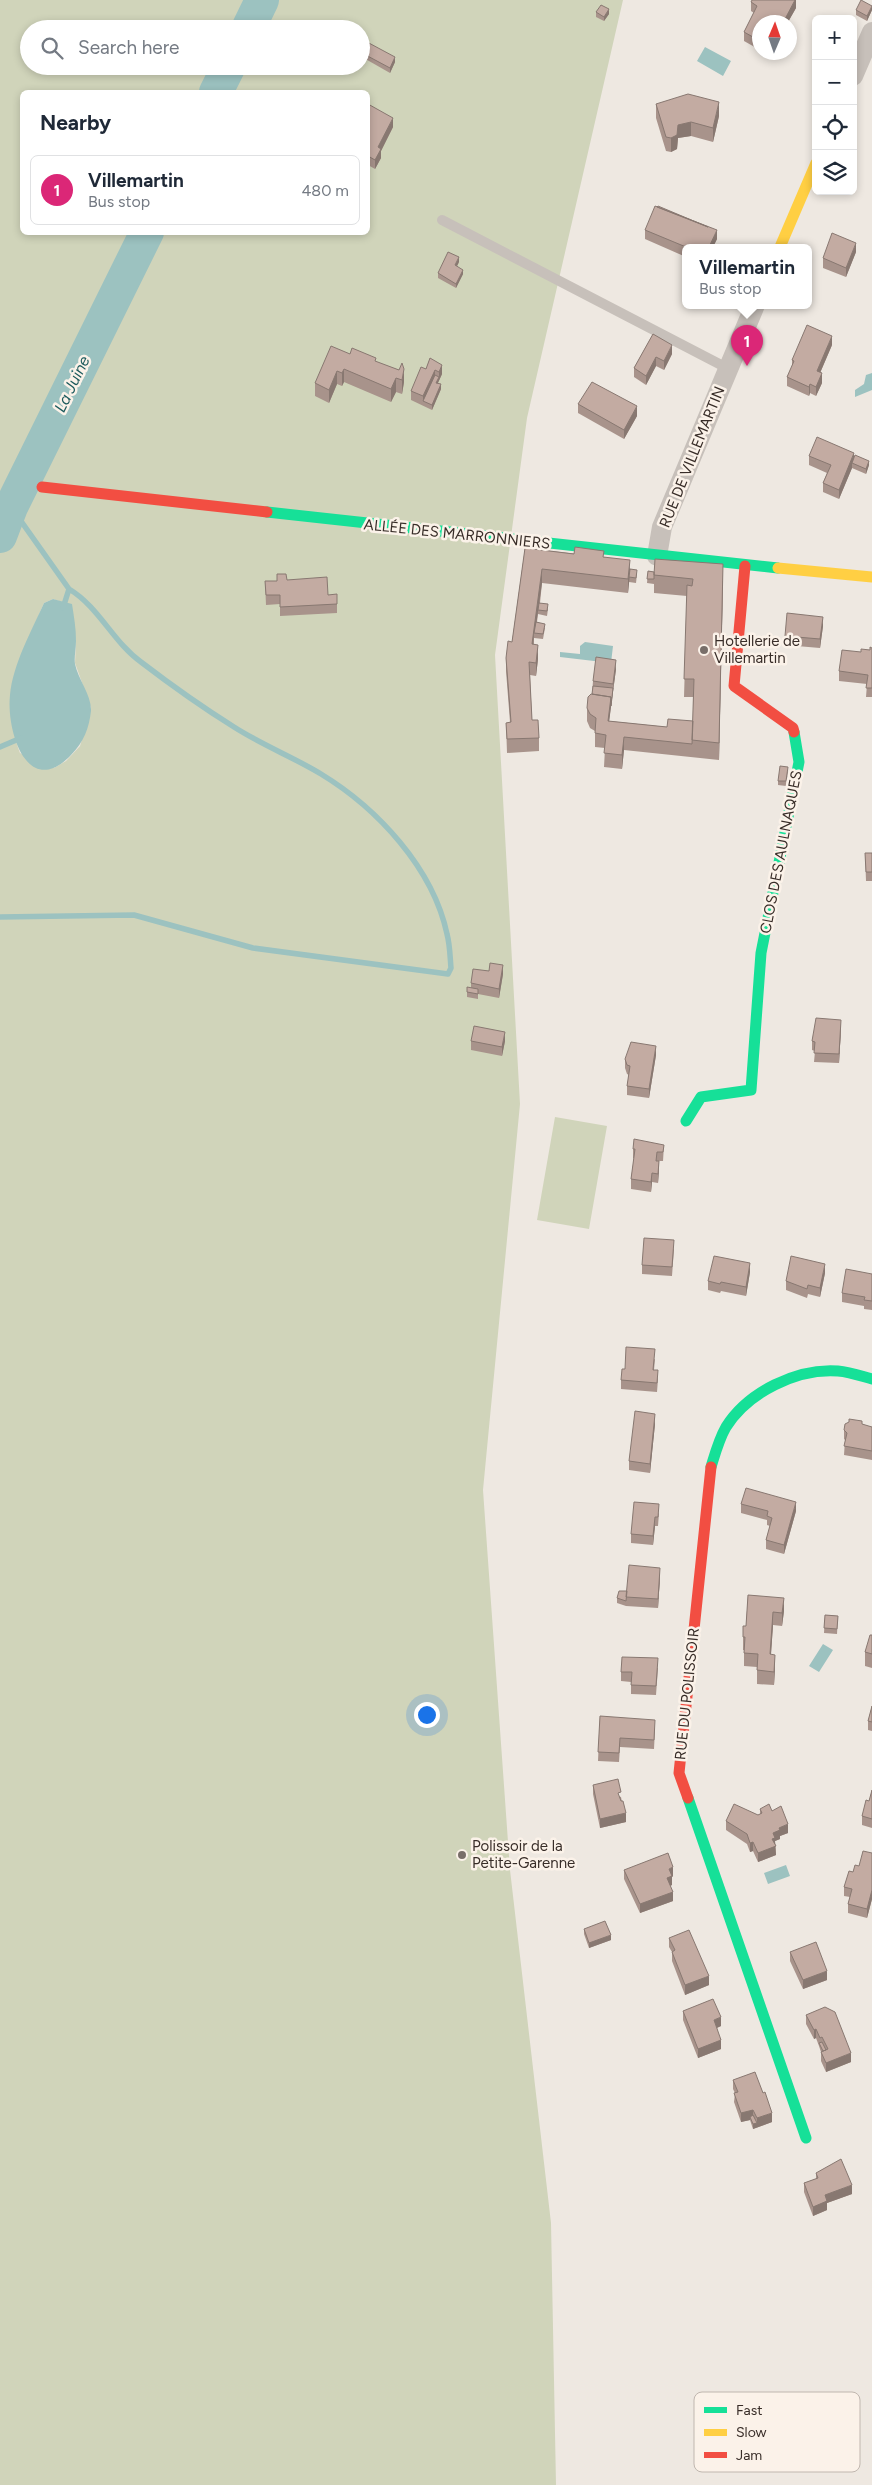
<!DOCTYPE html>
<meta charset="utf-8">
<style>
:root{--surface:#fff;--page:#f2f2f3;--text:#1f2937;--muted:#747a83;--line:#e0e1e3;--accent:#db2777}
body{margin:0;font-family:Figtree,sans-serif;background:var(--page);color:var(--text)}
.controls{position:absolute;right:15px;top:15px;display:grid;overflow:hidden;border-radius:8px;box-shadow:0 2px 8px #0003}
.controls button{width:45px;height:45px;display:grid;place-items:center;padding:0;border:0;border-bottom:1px solid var(--line);background:var(--surface);color:var(--text);font:25px sans-serif}
.compass{position:absolute;left:752px;top:15px;width:45px;height:45px;border-radius:50%;background:var(--surface);box-shadow:0 2px 8px #0003;rotate:2deg}
.you{position:absolute;left:426px;top:1714px;width:18px;height:18px;margin:-12px;border:4px solid #fff;border-radius:50%;background:#1a73e8;box-shadow:0 0 0 8px #1a73e833}
.badge{display:grid;place-items:center;width:32px;height:32px;border-radius:50%;background:var(--accent);color:#fff;font-size:16px;font-weight:700}
.pin{position:absolute;translate:-50% -41px;filter:drop-shadow(0 1px 2px #0008)}
.pin::after{content:'';position:absolute;top:26px;width:18px;height:15px;background:inherit;clip-path:polygon(0 0,100% 0,50% 100%)}
.popup{position:absolute;left:682px;top:244px;width:130px;height:65px;box-sizing:border-box;display:grid;place-content:center;border-radius:8px;background:var(--surface);filter:drop-shadow(0 1px 4px #0005);font-size:16px;white-space:nowrap;color:var(--muted)}
.popup b{font-size:19px;color:var(--text)}
.popup::after{content:'';position:absolute;left:50%;top:100%;margin-left:-10px;border:10px solid transparent;border-top-color:var(--surface)}
.list{margin:0;padding:0;list-style:none}
h2{display:flex;justify-content:space-between;align-items:center;height:65px;margin:0;padding:0 20px;font-size:21px}
h2 small{font-size:16px;font-weight:400;color:var(--muted)}
.list li{display:grid;grid-template-columns:32px 1fr auto;gap:15px;align-items:center;box-sizing:border-box;height:70px;margin:0 10px 10px;padding:0 10px;border:1px solid var(--line);border-radius:8px}
.list b{display:block;font-size:19px;white-space:nowrap}
.list p{margin:0;font-size:16px;white-space:nowrap;color:var(--muted)}
.list em{font-size:16px;font-style:normal;color:var(--muted)}
.icon{flex:none;width:28px;height:28px;fill:none;stroke:currentColor;stroke-width:2;stroke-linecap:round;stroke-linejoin:round}
.map{position:relative;flex:none;width:872px;height:2485px;overflow:hidden}
.search{position:absolute;background:var(--surface);box-shadow:0 2px 8px #0003;left:20px;top:20px;width:350px;height:55px;display:flex;align-items:center;gap:12px;box-sizing:border-box;padding:0 18px;border-radius:28px;color:var(--muted);font-size:19px}
.panel{position:absolute;background:var(--surface);box-shadow:0 2px 8px #0003;left:20px;top:90px;width:350px;height:145px;border-radius:8px}
.map>svg:first-child{display:block}
</style>
<div class="map">
<svg width="872" height="2485" viewBox="0 0 872 2485">
<rect width="100%" height="100%" fill="#eee8e1"/>
<path fill="#d0d4ba" fill-rule="evenodd" d="M0 0H623L527 418 495 655 520 1104 483 1490 510 1870 551 2223 556 2485H0ZM29 29H361V66H29ZM22 92H368V232H22ZM53 599 65 603 76 641 75 663 91 708 80 746 66 761 54 768 20 753C0 700 23 651 44 603Z
M555 1117 607 1126 589 1229 537 1220Z"/>
<path fill="#9cc2c0" d="M705 47 731 61 723 76 697 61Z
M872 373V390L855 397V390L864 384 866 375Z
M53 599 72 604C74 617 76 628 76 641 76 649 74 657 75 664 78 679 92 696 91 711 89 728 84 742 71 755 28 800 6 732 10 695 13 664 31 632 44 603Z
M585 642 613 646 611 663 560 657V652L580 654V646Z
M823 1644 833 1650 819 1672 809 1666Z
M786 1865 790 1876 768 1884 764 1873Z"/>
<g fill="none" stroke-linecap="round" stroke-linejoin="round">
<path stroke="#9cc2c0" stroke-width="5.5" d="M63 608 69 589
M0 747 21 738
M0 917 134 915 253 948 448 974 451 968C450 957 450 945 447 934 433 868 377 808 321 774 293 757 262 745 234 727 202 707 171 685 141 662 113 642 99 607 69 589L11 507"/>
<path stroke="#9cc2c0" stroke-width="34" d="M248 29 262 0
M216 92 229 66
M0 536 11 507 147 232"/>
<path stroke="#c7c0ba" stroke-width="10" d="M442 220 727 368"/>
<path stroke="#c7c0ba" stroke-width="20" d="M853 76 872 32
M657 556 662 527 755 305"/>
<path stroke="#16e098" stroke-width="11" d="M267 512 778 568
M686 1121 701 1097 751 1090 761 953 799 762 794 732
M711 1467C715 1454 719 1439 726 1427 748 1392 797 1368 838 1371 850 1372 861 1376 872 1379
M688 1798 806 2138"/>
<path stroke="#ffcf43" stroke-width="11" d="M780 247 816 163
M778 568 872 577"/>
<path stroke="#f24e42" stroke-width="11" d="M42 487 267 512
M745 566 734 686 793 728 794 732
M688 1798 679 1773 711 1467"/>
</g>
<path fill="#a8938b" d="M796 0V8L788 22H760V50L744 41V32L754 13 751 11V2Z
M856 10H872L867 21 856 15Z
M596 12 609 14 604 21 596 17Z
M362 53 395 62 390 73 362 57Z
M368 104 393 127 381 151V158L375 169 368 165Z
M656 104 719 116 713 142 691 136 678 138 677 149 671 152 666 151 656 118Z
M645 230 717 239 713 247H686V257L645 239Z
M856 252 846 277 823 268V258Z
M459 262 457 266 463 274 456 288 438 278V273Z
M653 334 672 354 664 370 656 366 646 385 634 377V368Z
M832 345 820 373 822 383 816 396 810 393 809 396 787 386V377L792 367V360Z
M350 354 376 362 399 370 404 382 402 394 396 392 391 402 344 382 342 386 337 384 329 403 315 396V383Z
M430 358 442 374 438 383 441 389 432 410 411 400V391L426 369Z
M578 404 637 416 624 439 578 413Z
M809 456 854 458 869 465 866 474 852 468 839 499 823 492V483L827 473 809 465Z
M525 548 604 557 630 569 637 574 636 583 629 582 628 593 542 583 540 603 548 609 547 616 538 614 537 622 545 628 543 639 534 638V645L538 659 536 676 530 675 532 720 539 738V751L507 753 506 723 510 722 506 671V658L512 642Z
M648 571 723 581 719 760 624 750 622 769 604 767 605 748 595 747V731L590 728 587 721V708L592 694 593 681 616 669 609 721 667 727 693 721V697H684L687 596 654 593V584L647 583Z
M277 574 287 580 328 595 337 604V613L280 616V604L266 605 265 581H277Z
M823 626 820 648 785 645V636Z
M872 648V697H866L867 684 839 681V671L870 650Z
M788 771 786 786 778 785V781Z
M865 853H872V881H866Z
M503 974 499 998 478 994V999L467 997V992L471 988V983Z
M841 1029 839 1063 814 1062 815 1051 812 1050V1041Z
M471 1041H505L502 1056 471 1050Z
M656 1055 649 1098 627 1095V1086L629 1075 627 1074 625 1068V1059Z
M664 1145 663 1161H659V1170L658 1183 652 1182 651 1192 631 1189V1179L634 1158H633V1149Z
M674 1249 672 1276 642 1274V1265Z
M750 1272 746 1296 721 1291 720 1293 708 1290V1281Z
M825 1273 820 1297 808 1294 807 1298 786 1290V1281Z
M872 1274V1310L864 1309V1306L842 1302V1293Z
M655 1359 654 1370 658 1379 657 1392 621 1389V1380L625 1369Z
M655 1424 650 1473 629 1470V1461Z
M862 1425 872 1427V1460L844 1455 845 1440 844 1439V1430Z
M741 1504 796 1511 784 1554 766 1549V1540L770 1526 767 1525V1520L741 1513Z
M659 1513 658 1526H655L653 1545 631 1543V1534Z
M660 1577 658 1608 626 1606 617 1603V1598L627 1591Z
M748 1595 784 1611 782 1626 773 1625 771 1654 775 1668 774 1685 757 1684V1667L744 1666V1650H743V1637L746 1626Z
M825 1615 838 1616 837 1634 824 1633Z
M872 1635V1668L865 1666V1652Z
M658 1668 656 1695 631 1694V1682L621 1681V1672Z
M872 1706V1731L868 1730V1721Z
M600 1716 655 1729 654 1749 620 1747 619 1762 598 1761Z
M593 1785 621 1797 626 1822 600 1828 593 1794Z
M872 1790V1828L862 1825V1816L869 1801Z
M760 1809 772 1811 788 1833 780 1836V1839L775 1841 776 1855 758 1862 753 1851 750 1852 747 1844 726 1830V1821L758 1815 760 1814Z
M872 1853V1899L867 1918 848 1913V1904L850 1897 844 1896V1887L853 1872Z
M624 1870 673 1876 672 1877V1885L670 1886 673 1901 640 1913 624 1879Z
M584 1929 611 1940 589 1948 584 1934Z
M669 1938 709 1985 685 1995 672 1961V1952L669 1947Z
M790 1952 827 1980 803 1989 790 1961Z
M683 2011 721 2026 717 2028 721 2049 698 2058 683 2020Z
M806 2015 851 2062 826 2072 821 2061V2052L819 2046 816 2038 814 2039 806 2024Z
M733 2080 772 2122 753 2129 750 2120 741 2122 734 2102 735 2093 733 2089Z
M816 2173 852 2194 827 2203V2210L813 2216 804 2192V2183L816 2179Z"/>
<path fill="#887871" d="M795 0H796V8L788 22H784V21Z
M872 6V10L867 21V16Z
M609 9V14L604 21V17Z
M776 16V22H772Z
M395 57V62L390 73V68Z
M719 102V116L713 142V128Z
M393 118V127L381 151V158L375 169V160L378 147Z
M691 122V136L678 138 677 149 671 152V138L678 125Z
M717 230V239L713 247H709Z
M856 243V252L846 277V268Z
M459 257V262L455 270V265Z
M463 270V274L456 288V284Z
M832 336V345L817 380V371Z
M672 345V354L664 370V361Z
M656 357V366L646 385V376Z
M442 365V374L436 387V383L439 377V372Z
M344 369V382L342 386V373Z
M404 369V382L402 394V380Z
M435 370V380L423 401V405V396Z
M337 371V384L329 403V390Z
M822 373V383L816 396V387Z
M396 378V392L391 402V389Z
M441 384V389L432 410V405Z
M810 384V393L809 396V387Z
M637 406V416L624 439V430Z
M854 453V462L852 463V468L839 499V490Z
M869 461V465L866 474V469Z
M630 560V574L628 593V579Z
M723 564V581L719 760V743Z
M542 569V583L535 633H534L532 658V644Z
M823 617V626L820 648V639Z
M538 645V659L536 676V663Z
M616 660V669L608 730V721L611 697 613 688Z
M624 737V750L622 769V755Z
M503 965V974L499 998V989Z
M841 1020V1029L839 1063V1054Z
M505 1032V1041L502 1056V1047Z
M656 1046V1055L649 1098V1089Z
M659 1161V1170L658 1183V1174Z
M652 1173V1182L651 1192V1182Z
M750 1263V1272L746 1296V1287Z
M825 1264V1273L820 1297V1288Z
M655 1414V1424L650 1473V1464Z
M796 1502V1511L784 1554V1545Z
M655 1517V1526L653 1545V1536Z
M660 1568V1577L658 1608V1599Z
M784 1598V1611L782 1626V1613Z
M773 1612V1625L770 1668V1654Z
M775 1655V1668L774 1685V1672Z
M626 1813V1822L600 1828V1819Z
M788 1824V1833L780 1836V1839L775 1841 776 1855 758 1862V1853L773 1833 779 1828Z
M753 1842V1851L750 1852V1843Z
M673 1867V1876L672 1877V1885L667 1887V1878L669 1869Z
M872 1890V1899L867 1918V1909Z
M673 1892V1901L640 1913V1904Z
M611 1935V1940L589 1948V1943Z
M827 1971V1980L803 1989V1980Z
M709 1976V1985L685 1995V1985Z
M721 2017V2026L714 2029V2020Z
M816 2029V2038L814 2039V2030Z
M721 2040V2049L698 2058V2049Z
M851 2053V2062L826 2072V2063Z
M753 2110V2120L750 2117V2120L741 2122V2113Z
M772 2113V2122L753 2129V2124L757 2123V2118Z
M852 2185V2194L827 2203V2210L813 2216V2207L825 2195Z"/>
<path fill="#c3aba2" stroke="#887871" d="M752 0H795L784 21 776 16 772 22H760V41L744 32 757 6 751 2Z
M861 0 872 6 867 16 856 10Z
M601 5 609 9 604 17 596 12Z
M367 42 395 57 390 68 362 53Z
M688 94 719 102 713 128 691 122 678 125 677 135 671 138 666 137 656 104Z
M368 104 393 118 378 147 381 149 375 160 368 156Z
M655 206 717 230 709 247H706L699 245 698 247H686L645 230Z
M658 206 708 227 657 207Z
M832 233 856 243 846 268 823 258Z
M448 252 459 257 455 265 463 270 456 284 438 273Z
M807 325 832 336 817 371 822 373 816 387 810 384 809 387 787 377 794 361 792 360Z
M653 334 672 345 664 361 656 357 646 376 634 368Z
M331 346 350 354 352 348 376 358 375 361 399 370 402 363 404 369 402 380 396 378 391 389 344 369 342 373 337 371 329 390 315 383Z
M430 358 442 365 439 372 435 370 423 396 411 391 421 367 426 369Z
M435 375 439 377 436 383 441 384 432 405 423 401Z
M592 382 637 406 624 430 578 404Z
M817 437 854 453 839 490 823 483 831 465 809 456Z
M855 455 869 461 866 469 852 463Z
M575 547 604 551 603 557 630 560 628 579 542 569 532 644 538 645 536 663 529 662 532 720H538L539 738 507 739 506 723 511 722 506 658 508 641 512 642 525 548 574 554Z
M655 559 723 564 719 743 692 740 694 679H684L687 585 692 586 693 579 654 575Z
M630 569 637 570 636 578 629 577Z
M648 571 654 572V579H647Z
M277 574H286L287 580 327 577 328 595 337 594V604L280 607V595H266L265 581H277Z
M539 603 548 604 547 611 538 610Z
M787 613 823 617 820 639 785 636Z
M536 622 545 624 543 634 534 633Z
M870 647 872 648V688H866L868 675 839 671 842 650 861 652V649L870 650Z
M596 657 616 660 613 684 593 681Z
M593 686 613 688 611 706V697L592 694Z
M591 694 611 697 608 721 667 727 668 719 693 721 692 744 624 737 622 755 604 753 606 735 595 733 596 718 590 714 587 708 588 697Z
M780 766 788 767 786 781H778Z
M865 853H872V872H866Z
M490 963 503 965 499 989 471 983 473 969 489 971Z
M467 987 478 989V994L467 992Z
M816 1018 841 1020 839 1054 814 1053 815 1042 812 1041Z
M474 1026 505 1032 502 1047 471 1041Z
M631 1042 656 1046 649 1089 627 1086 630 1066 627 1065 625 1059Z
M634 1139 664 1145 663 1152H657L656 1161H659L658 1174 652 1173 651 1182 631 1179 635 1149H633Z
M644 1238 674 1240 672 1267 642 1265Z
M714 1256 750 1263 746 1287 721 1282 720 1284 708 1281Z
M791 1256 825 1264 820 1288 808 1285 807 1289 786 1281Z
M846 1269 872 1274V1301L864 1300 865 1297 842 1293Z
M626 1347 655 1349 653 1370H658L657 1383 621 1380 622 1369H625Z
M635 1411 655 1414 650 1464 629 1461Z
M849 1419 862 1421V1424L872 1427V1451L844 1446 847 1433 844 1430 845 1424 849 1422Z
M746 1488 796 1502 784 1545 766 1540 772 1518 767 1516 768 1511 741 1504Z
M634 1502 659 1504 658 1517H655L653 1536 631 1534Z
M629 1565 660 1568 658 1599 626 1597Z
M619 1591H627L626 1601 617 1598Z
M748 1595 784 1598 782 1613 773 1612 770 1654 775 1655 774 1672 757 1670 758 1654 744 1653 745 1637H743V1626H746Z
M825 1615 838 1616 837 1629 824 1628Z
M870 1635H872V1654L865 1652Z
M622 1657 658 1658 656 1686 631 1685 632 1672H621Z
M872 1706V1722L868 1721Z
M600 1716 655 1720 654 1740 620 1738 619 1753 598 1752Z
M618 1779 621 1792 618 1793 621 1801H623L626 1813 600 1819 593 1785Z
M872 1790V1819L862 1816 866 1800 869 1801Z
M734 1804 758 1815 762 1813 760 1809 769 1804 772 1811 781 1806 788 1824 779 1828 780 1830 773 1833 775 1838 772 1839 776 1846 758 1853 753 1842 750 1843 747 1834 726 1821Z
M863 1851 872 1853V1890L867 1909 848 1904 852 1889 844 1887 849 1871 853 1872 855 1865 859 1866Z
M668 1853 673 1867 669 1869 672 1876 667 1878 673 1892 640 1904 624 1870Z
M605 1921 611 1935 589 1943 584 1929Z
M689 1930 709 1976 685 1985 672 1952 675 1950 669 1938Z
M816 1942 827 1971 803 1980 790 1952Z
M713 1999 721 2017 714 2020 721 2040 698 2049 683 2011Z
M825 2007 835 2012 851 2053 826 2063 821 2052 828 2049 822 2037 820 2038 816 2029 814 2030 806 2015Z
M822 2042 826 2050 823 2051 819 2043Z
M755 2072 763 2093 765 2092 772 2113 757 2118 753 2110 741 2113 734 2093 738 2092 733 2080Z
M753 2115 757 2123 753 2124 750 2117Z
M841 2159 852 2185 825 2195 827 2201 813 2207 804 2183 818 2178 816 2173Z"/>
<g fill="#786e69" stroke="#fbf2e9" stroke-width="2">
<circle cx="704" cy="650" r="5"/>
<circle cx="462" cy="1855" r="5"/>
</g>
<g text-anchor="middle" dominant-baseline="central" stroke-width="5" stroke-linejoin="round" paint-order="stroke">
<g font-size="15" fill="#382d28" stroke="#fbf2e9">
<text transform="translate(692 457) rotate(-68)">RUE DE VILLEMARTIN</text>
<text transform="translate(457 534) rotate(6)">ALLÉE DES MARRONNIERS</text>
<text transform="translate(781 852) rotate(-79)">CLOS DES AULNAQUES</text>
<text transform="translate(687 1694) rotate(-84)">RUE DU POLISSOIR</text>
</g>
<g font-size="15" fill="#382d28" stroke="#fbf2e9" text-anchor="start">
<text x="714" y="641">Hotellerie de<tspan x="714" dy="17">Villemartin</tspan></text>
<text x="472" y="1846">Polissoir de la<tspan x="472" dy="17">Petite-Garenne</tspan></text>
</g>
<g font-size="16" font-style="italic" fill="#1b5a5c" stroke="#fbf2e9">
<text transform="translate(72 384) rotate(-64)">La Juine</text>
</g>
</g>
<rect x="694" y="2392" width="166" height="80" rx="8" fill="#fbf2e9" stroke="#c0b7af" stroke-width="1"/>
<rect x="704" y="2407" width="23" height="6" fill="#16e098"/>
<rect x="704" y="2429" width="23" height="7" fill="#ffcf43"/>
<rect x="704" y="2452" width="23" height="6" fill="#f24e42"/>
<g font-size="14" fill="#382d28">
<text x="736" y="2415">Fast</text>
<text x="736" y="2437">Slow</text>
<text x="736" y="2460">Jam</text>
</g>
</svg>
<div class="controls">
<button>+</button>
<button>−</button>
<button><svg class="icon" aria-label="locate" viewBox="0 0 24 24"><circle cx="12" cy="12" r="6"/><path d="M12 2v4M12 18v4M2 12h4M18 12h4"/></svg></button>
<button><svg class="icon" aria-label="layers" viewBox="0 0 24 24"><path d="M12 4l9 5-9 5-9-5zM3 14l9 5 9-5"/></svg></button>
</div>
<svg class="compass" viewBox="-18 -18 36 36"><path d="M0-13l5 13h-10z" fill="#e53935"/><path d="M0 13l5-13h-10z" fill="#747a83"/></svg>
<div class="you"></div>
<div class="pin badge" style="left:747px;top:366px">1</div>
<div class="popup"><b>Villemartin</b>Bus stop</div>
<div class="search"><svg class="icon" aria-label="search" viewBox="0 0 24 24"><circle cx="10" cy="10" r="6"/><path d="M15 15l6 6"/></svg>Search here</div>
<section class="panel">
<h2>Nearby<small></small></h2>
<ul class="list">
<li><span class="badge">1</span><div><b>Villemartin</b><p>Bus stop</p></div><em>480 m</em></li>
</ul>
</section>
</div>
